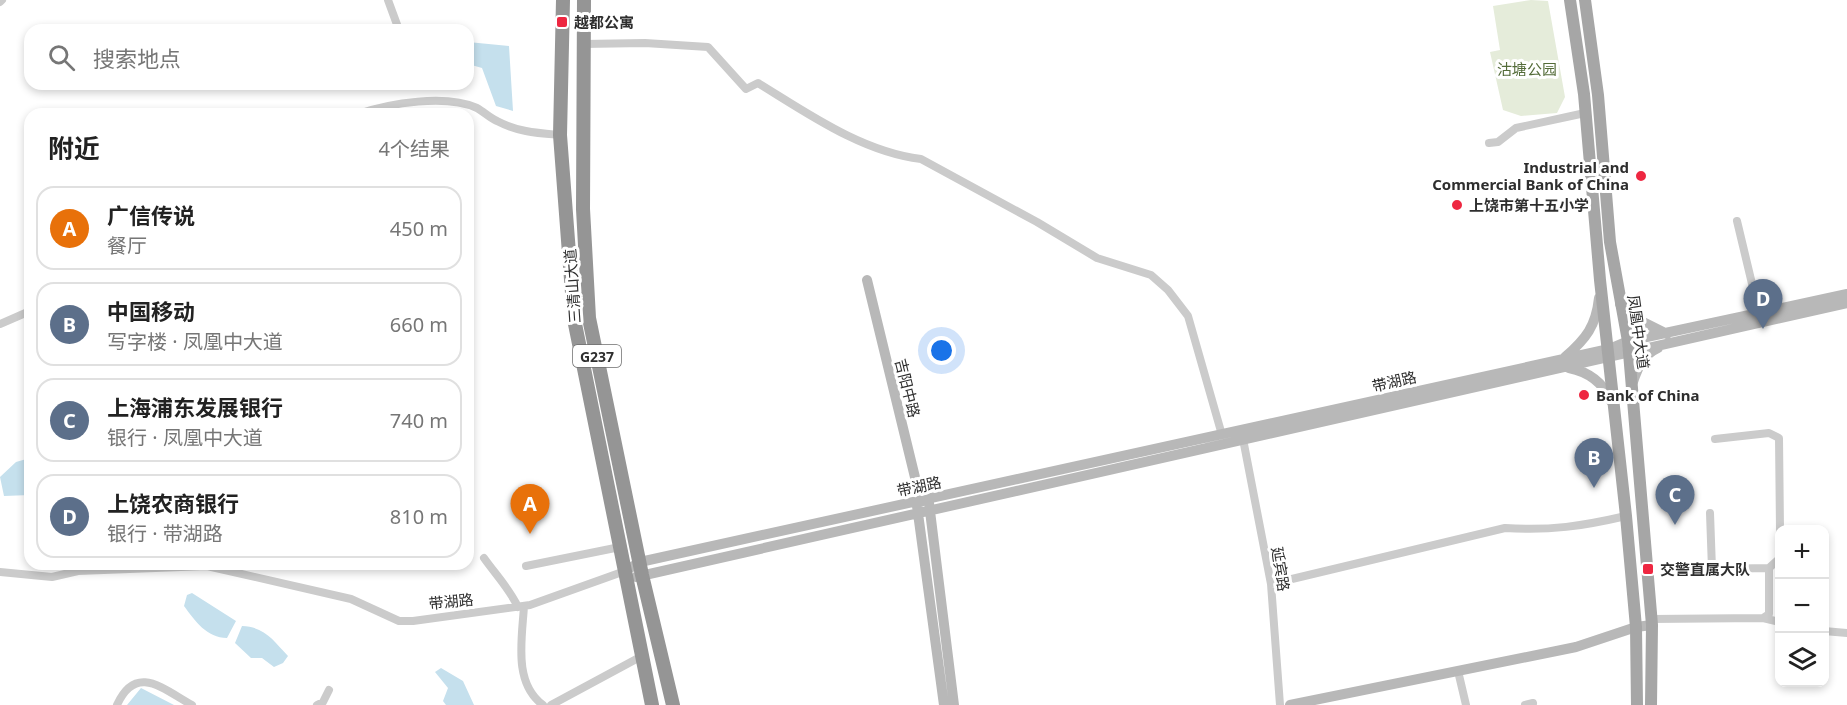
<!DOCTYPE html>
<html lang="zh">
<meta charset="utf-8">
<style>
:root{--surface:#fff;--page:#f6f6f6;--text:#222;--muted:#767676;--line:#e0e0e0;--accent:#ee2741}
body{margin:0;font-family:"Noto Sans","Noto Sans SC",sans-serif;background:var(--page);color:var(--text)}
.controls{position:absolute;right:18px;bottom:18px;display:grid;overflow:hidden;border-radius:12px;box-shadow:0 3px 9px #0003}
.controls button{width:54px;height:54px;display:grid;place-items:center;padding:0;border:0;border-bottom:2px solid var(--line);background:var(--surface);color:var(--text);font:30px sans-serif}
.you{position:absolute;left:942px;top:351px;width:21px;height:21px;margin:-15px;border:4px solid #fff;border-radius:50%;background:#1a73e8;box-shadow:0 0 0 9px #1a73e833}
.badge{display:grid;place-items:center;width:39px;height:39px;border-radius:50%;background:var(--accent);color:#fff;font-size:20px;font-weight:700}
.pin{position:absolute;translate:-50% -50px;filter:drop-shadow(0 2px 3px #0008)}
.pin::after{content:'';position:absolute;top:32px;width:21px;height:18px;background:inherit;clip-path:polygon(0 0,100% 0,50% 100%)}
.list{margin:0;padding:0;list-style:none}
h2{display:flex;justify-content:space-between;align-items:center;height:78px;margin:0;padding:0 24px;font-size:26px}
h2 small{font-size:20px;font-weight:400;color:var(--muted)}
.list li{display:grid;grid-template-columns:39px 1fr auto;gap:18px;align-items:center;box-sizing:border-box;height:84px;margin:0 12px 12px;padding:0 12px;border:2px solid var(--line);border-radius:18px}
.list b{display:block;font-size:22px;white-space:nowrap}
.list p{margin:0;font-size:20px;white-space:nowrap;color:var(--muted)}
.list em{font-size:20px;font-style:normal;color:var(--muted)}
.icon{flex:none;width:33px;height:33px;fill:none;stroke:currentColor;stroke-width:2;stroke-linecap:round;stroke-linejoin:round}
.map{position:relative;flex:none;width:1847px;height:705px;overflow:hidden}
.search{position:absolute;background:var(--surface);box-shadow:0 3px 9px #0003;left:24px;top:24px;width:450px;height:66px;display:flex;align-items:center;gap:15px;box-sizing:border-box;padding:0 21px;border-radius:18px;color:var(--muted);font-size:22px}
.panel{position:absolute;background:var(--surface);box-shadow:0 3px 9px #0003;left:24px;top:108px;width:450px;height:462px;border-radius:18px}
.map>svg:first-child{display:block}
</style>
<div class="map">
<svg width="1847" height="705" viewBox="0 0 1847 705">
<rect width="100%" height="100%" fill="#fff"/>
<path fill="#e5ecda" d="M1531 0 1548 1 1565 97 1557 113 1521 116 1503 110 1490 52 1500 50 1493 6Z"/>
<path fill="#c5e0ed" d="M468 42 509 46 513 111 496 106 482 68 468 64Z
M30 458V495L4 496 0 477 16 462Z
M192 593 236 621 227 638C207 638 195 621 184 606L187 595Z
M242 626C265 627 273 640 288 656L283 663 274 667 262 658H251L235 643Z
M441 668 463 681 474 705H446L443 701 448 688 435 672Z
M141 688 174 705H127Z"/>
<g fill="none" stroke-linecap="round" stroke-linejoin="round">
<path stroke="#cbcbcb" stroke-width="8" d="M388 0 399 30
M0 2 2 0
M583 44 645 43 708 47 746 89 758 83C807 113 862 152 921 159L1037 222 1097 258 1151 275 1168 290 1188 316 1222 435
M358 114C390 103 446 94 477 108 484 112 490 118 497 121 518 132 537 133 560 135
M1489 143 1498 142 1516 128 1585 113
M1737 221 1759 313
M0 324 30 311
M1243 439 1271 584 1280 705
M1715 439 1769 433 1779 438 1780 530
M1710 513 1712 569 1769 568 1780 558
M484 558C496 575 509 588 518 607
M526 566 620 547
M0 572 52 577 78 571 207 566 351 599 399 621H413L530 605 625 571
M1271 584 1505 528C1550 531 1583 526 1626 516
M524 606C522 639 513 683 543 705
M1763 618 1769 614V568
M1651 619 1763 618 1780 622
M1824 631 1847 633
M1458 671 1466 705
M117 705C136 663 163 689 192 705
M317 705 323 702 329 690
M551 705 642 656
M1525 705 1533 703"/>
<path stroke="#b8b8b8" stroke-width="10" d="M867 280 921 502
M1620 304 1629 315 1667 334
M1565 357C1586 339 1596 326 1599 298
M1569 368C1589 372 1603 382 1611 401
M1633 382C1638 367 1643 355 1658 348
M929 503 954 705
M917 506 944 705
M625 571 640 562 1609 349 1628 341 1847 294
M636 577 1847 303
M1290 705 1576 647 1636 627 1652 625"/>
<path stroke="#a6a6a6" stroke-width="12" d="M1570 0 1584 94 1600 280 1626 516 1636 627 1637 705
M1585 0 1598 95 1610 242 1628 341 1652 625 1651 705"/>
<path stroke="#959595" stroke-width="14" d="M563 0 560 135 574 319 652 705
M584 0 583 209 589 318 642 575 673 705"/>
</g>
<g fill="#ee2741" stroke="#fff" stroke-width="2">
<rect x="556" y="16" width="12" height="12" rx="3"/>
<circle cx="1641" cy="176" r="6"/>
<circle cx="1457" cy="205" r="6"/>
<circle cx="1584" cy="395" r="6"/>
<rect x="1642" y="563" width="12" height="12" rx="3"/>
</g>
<g text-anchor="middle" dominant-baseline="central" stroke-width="6" stroke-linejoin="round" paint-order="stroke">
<rect fill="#fff" stroke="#6d6d6d" stroke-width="1.5" x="573" y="345" width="48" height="22" rx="4.5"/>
<g font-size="14" font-weight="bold" fill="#2e2e2e">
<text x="597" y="356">G237</text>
</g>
<g font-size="15" font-weight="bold" fill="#2e2e2e" stroke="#fff" text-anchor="start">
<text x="574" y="22">越都公寓</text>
<text x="1629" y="167" text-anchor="end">Industrial and<tspan x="1629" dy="17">Commercial Bank of China</tspan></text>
<text x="1469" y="205">上饶市第十五小学</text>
<text x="1596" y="395">Bank of China</text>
<text x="1660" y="569">交警直属大队</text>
</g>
<g font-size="15" fill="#546c39" stroke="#fff">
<text x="1527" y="69">沽塘公园</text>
</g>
<g font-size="15" fill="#2e2e2e" stroke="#fff">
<text transform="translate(572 286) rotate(-94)">三清山大道</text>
<text transform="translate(1639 332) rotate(82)">凤凰中大道</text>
<text transform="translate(1394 381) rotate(-13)">带湖路</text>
<text transform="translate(908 388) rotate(76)">吉阳中路</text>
<text transform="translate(919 486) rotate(-12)">带湖路</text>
<text transform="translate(1281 569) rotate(81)">延宾路</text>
<text transform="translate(451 601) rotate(-6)">带湖路</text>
</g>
</g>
</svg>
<div class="controls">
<button>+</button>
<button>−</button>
<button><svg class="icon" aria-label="layers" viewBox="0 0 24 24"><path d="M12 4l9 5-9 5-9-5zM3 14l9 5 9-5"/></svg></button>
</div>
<div class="you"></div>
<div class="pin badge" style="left:530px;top:534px;background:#e8710a">A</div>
<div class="pin badge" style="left:1594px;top:488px;background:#5c6f8a">B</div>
<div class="pin badge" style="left:1675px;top:525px;background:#5c6f8a">C</div>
<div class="pin badge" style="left:1763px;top:329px;background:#5c6f8a">D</div>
<div class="search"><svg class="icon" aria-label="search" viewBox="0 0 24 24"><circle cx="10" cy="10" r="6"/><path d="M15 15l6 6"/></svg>搜索地点</div>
<section class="panel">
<h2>附近<small>4个结果</small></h2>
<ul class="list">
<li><span class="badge" style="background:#e8710a">A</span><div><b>广信传说</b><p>餐厅</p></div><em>450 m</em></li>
<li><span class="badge" style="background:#5c6f8a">B</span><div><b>中国移动</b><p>写字楼 · 凤凰中大道</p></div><em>660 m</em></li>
<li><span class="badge" style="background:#5c6f8a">C</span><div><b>上海浦东发展银行</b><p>银行 · 凤凰中大道</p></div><em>740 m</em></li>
<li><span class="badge" style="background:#5c6f8a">D</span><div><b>上饶农商银行</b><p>银行 · 带湖路</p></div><em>810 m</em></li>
</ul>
</section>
</div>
